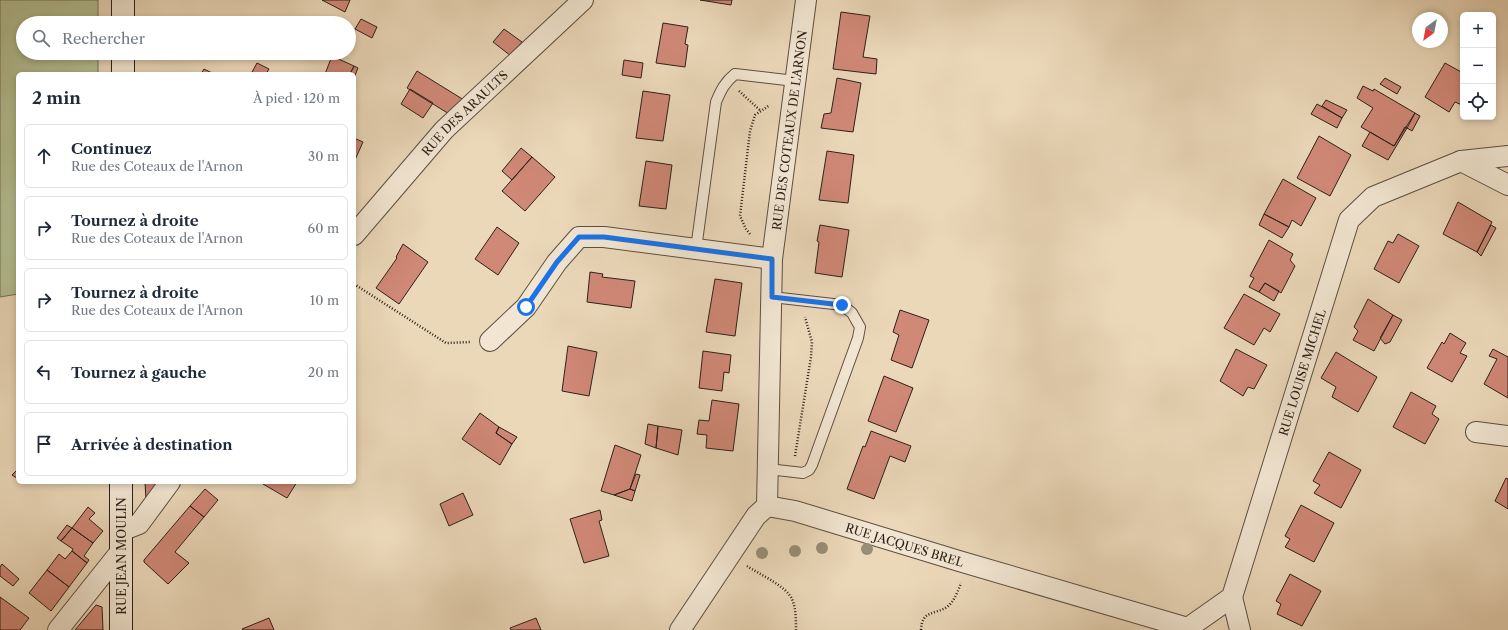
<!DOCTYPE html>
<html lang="fr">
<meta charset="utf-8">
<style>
:root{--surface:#fff;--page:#f2f2f3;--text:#1f2937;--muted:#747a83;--line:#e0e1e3}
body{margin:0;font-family:"Libre Caslon Text",serif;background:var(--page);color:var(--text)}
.controls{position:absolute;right:12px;top:12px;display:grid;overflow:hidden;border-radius:6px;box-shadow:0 2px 6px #0003}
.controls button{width:36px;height:36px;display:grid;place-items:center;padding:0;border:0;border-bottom:1px solid var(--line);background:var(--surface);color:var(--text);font:20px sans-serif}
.compass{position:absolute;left:1412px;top:12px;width:36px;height:36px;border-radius:50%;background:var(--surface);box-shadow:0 2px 6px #0003;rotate:212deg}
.stop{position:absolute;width:12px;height:12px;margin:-9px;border:3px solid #1a73e8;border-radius:50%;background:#fff}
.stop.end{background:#1a73e8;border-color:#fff;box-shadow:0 1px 4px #0008}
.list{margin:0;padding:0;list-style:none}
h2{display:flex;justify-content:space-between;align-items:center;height:52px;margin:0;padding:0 16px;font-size:17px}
h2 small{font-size:13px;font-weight:400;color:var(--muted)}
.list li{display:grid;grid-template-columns:26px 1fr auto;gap:12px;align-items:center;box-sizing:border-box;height:64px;margin:0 8px 8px;padding:0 8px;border:1px solid var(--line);border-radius:6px}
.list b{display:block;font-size:15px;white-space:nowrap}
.list p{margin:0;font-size:13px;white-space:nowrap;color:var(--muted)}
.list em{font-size:13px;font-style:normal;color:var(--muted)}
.icon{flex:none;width:22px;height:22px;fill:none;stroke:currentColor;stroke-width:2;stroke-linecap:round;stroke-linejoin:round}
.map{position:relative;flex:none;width:1508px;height:630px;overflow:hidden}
.search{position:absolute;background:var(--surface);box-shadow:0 2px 6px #0003;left:16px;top:16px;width:340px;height:44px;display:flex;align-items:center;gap:10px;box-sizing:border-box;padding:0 14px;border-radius:22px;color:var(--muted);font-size:15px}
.panel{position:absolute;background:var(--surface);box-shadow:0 2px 6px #0003;left:16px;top:72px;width:340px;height:412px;border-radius:6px}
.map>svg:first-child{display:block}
</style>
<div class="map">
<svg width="1508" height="630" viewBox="0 0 1508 630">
<rect width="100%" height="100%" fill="#ebd8b9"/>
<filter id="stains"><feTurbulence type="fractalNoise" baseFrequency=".005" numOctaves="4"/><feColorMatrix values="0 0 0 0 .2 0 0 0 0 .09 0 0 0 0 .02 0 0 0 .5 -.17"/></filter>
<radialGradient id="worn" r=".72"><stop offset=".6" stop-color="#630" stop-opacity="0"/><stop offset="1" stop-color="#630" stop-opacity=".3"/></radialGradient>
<path fill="#b3bf92" stroke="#707056" d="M0 0H98V23H23V53H98V74H18V294L0 297Z"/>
<path fill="#d08877" stroke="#2c211a" d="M322 0H350L345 12Z
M700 0H732L731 5Z
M841 12 870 16 863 57 877 59 876 74 833 69Z
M361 19 377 27 372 38 355 29Z
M663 23 688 27 685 44 688 45 685 67 656 63Z
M504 29 522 42 511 56 493 42Z
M332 56 354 66 350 74H325Z
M624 60 643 63 641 78 622 75Z
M257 63 269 69 266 74H251Z
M1445 63 1463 73V103L1462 105 1455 102 1449 112 1425 97Z
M354 66 358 68 354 78V74H350Z
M204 69 214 74H201Z
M417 71 464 100 454 117 407 88Z
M837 78 861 83 853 132 821 128 824 114 831 113Z
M1385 78 1401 87 1397 94 1380 84Z
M1363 86 1373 91 1374 89 1415 113 1394 146 1361 127 1373 108 1357 98Z
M410 89 433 103 423 118 401 104Z
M643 91 670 95 663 141 636 138Z
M1326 100 1347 110 1342 118 1322 106Z
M1317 104 1342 118 1337 128 1311 114Z
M1415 113 1420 116 1412 131 1407 128Z
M1405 127 1407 128 1388 160 1362 146 1370 132 1394 146Z
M1319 136 1351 155 1330 196 1297 178Z
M354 138 363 142 354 162Z
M521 148 532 157 512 180 502 171Z
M827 151 854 155 848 203 819 200Z
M532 157 555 177 525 211 502 191Z
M646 161 672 165 666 209 639 206Z
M1283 179 1316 198 1301 226 1292 220 1289 227 1264 214Z
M1458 202 1492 222 1477 252 1443 234Z
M1264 214 1289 227 1282 238 1259 225Z
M820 225 849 230 842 277 815 273 819 242 817 241Z
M1491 225 1496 228 1481 256 1477 252Z
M497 227 519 243 498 275 475 259Z
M1398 234 1419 246 1399 283 1374 269 1388 241 1393 243Z
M1269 240 1293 254 1290 260 1295 266 1281 293 1265 283 1259 292 1249 287 1254 278 1250 276Z
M403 244 428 262 399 304 376 288 397 258 396 257Z
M590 272 603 274 602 277 635 281 631 308 587 302Z
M715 279 742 283 735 336 706 332Z
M1265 283 1279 291 1274 301 1259 292Z
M1244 294 1280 314 1270 332 1264 328 1254 345 1224 328Z
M1368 299 1393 315 1374 351 1353 340 1358 331 1354 327Z
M900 310 929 320 912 368 891 360 899 335 893 332Z
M1393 315 1402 320 1390 342 1385 344 1380 338Z
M1450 333 1466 343 1460 353 1467 356 1452 382 1427 368 1442 342 1444 344Z
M568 346 597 352 589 396 562 391Z
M1236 349 1267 365 1254 389 1248 387 1243 396 1220 381Z
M1493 349 1508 357V398L1484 384 1497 359 1489 356Z
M703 351 731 355 729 373 724 372 722 391 699 388Z
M1336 352 1377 377 1358 412 1332 397 1336 387 1321 378Z
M884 376 913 388 896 432 868 421Z
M1411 392 1436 406 1432 414 1439 419 1425 444 1393 427Z
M712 400 739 404 733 451 706 448 707 435 697 434 699 420 709 421Z
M480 413 499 427 496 433 512 444 500 465 462 439Z
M648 424 658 426 656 448 645 444Z
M658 426 682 430 678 455 656 448Z
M499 427 517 437 512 444 496 433Z
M871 431 911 446 905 462 890 456 874 499 847 489 863 446 865 447Z
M615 445 641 455 630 489 614 495 601 491Z
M1329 452 1361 470 1341 508 1314 493 1320 485 1313 481Z
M18 469V479L12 475Z
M636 474 640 475 635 491 630 489Z
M1506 478 1508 479V509L1495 501Z
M145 482H160L146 500Z
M265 482H297L287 498 263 484Z
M205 489 218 500 204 517 190 506Z
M630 489 635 491 632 501 614 495Z
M463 493 473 515 449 526 440 504Z
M1301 505 1334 523 1314 562 1285 547 1290 539 1285 536Z
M190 506 204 517 175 552 189 563 168 584 144 562V560Z
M88 507 95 513 89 519 103 531 93 543 72 528Z
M600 510 602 520 599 521 609 556 584 563 570 519Z
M67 525 72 528 61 541 57 538Z
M72 528 93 543 84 556 89 560 87 563 72 551 73 549 61 541Z
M72 551 87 563 69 587 47 570 59 554 65 559Z
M2 564 19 579 13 586 0 576V567Z
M47 570 69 587 51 611 29 593Z
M1290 574 1321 591 1302 626 1277 614 1281 604 1276 601Z
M0 597 29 618 20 630H0Z
M96 605 102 607 103 630H75Z
M269 618 274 630H243L242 629Z
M536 618 541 630H511L510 628Z"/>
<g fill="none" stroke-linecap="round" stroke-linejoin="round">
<defs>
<path id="lane" d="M696 249 716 102C721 90 725 82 735 74L795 81
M768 469 803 473 809 470 812 465 858 338 860 327 852 313 842 305 772 297"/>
<g id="street">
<path d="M1461 161 1508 185"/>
<path id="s1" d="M354 235 444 130 583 0"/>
<path d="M490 341 526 307 557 262 579 237H604L772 259"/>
<path d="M1476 432 1508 436"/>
<path id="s2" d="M767 506 772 259 806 0"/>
<path d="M121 531 139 524 170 482"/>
<path d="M1232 597 1240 630"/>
<path id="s3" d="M1188 628 1232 597 1349 220 1373 197 1461 161 1508 156"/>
<path d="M58 630 121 551"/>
<path id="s4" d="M680 630 756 516 767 506 795 511 959 561 1188 628 1192 630"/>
</g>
<path id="secondary" d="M123 23V0
M123 74V53
M121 482V630"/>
</defs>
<use href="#lane" stroke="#5c4f42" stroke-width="12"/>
<use href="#street" stroke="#5c4f42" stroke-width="22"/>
<use href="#secondary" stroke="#2c211a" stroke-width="24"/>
<path stroke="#2c211a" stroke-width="2.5" stroke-dasharray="1 2" stroke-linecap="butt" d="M739 91 761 111
M750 234 746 229 740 216 750 131 755 115 770 105
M354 284 446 343 470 342
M795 456 811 357 812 342 805 317
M747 566C759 574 786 586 792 599 796 608 796 620 796 630
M921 630C922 610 934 615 947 607 954 602 958 591 961 583"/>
<use href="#lane" stroke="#f2e6d2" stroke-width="10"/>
<use href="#street" stroke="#f2e6d2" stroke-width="20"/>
<use href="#secondary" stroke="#f2e6d2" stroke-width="22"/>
</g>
<g fill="#988d75">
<circle cx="822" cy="548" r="6"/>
<circle cx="867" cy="549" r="6"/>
<circle cx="795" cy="551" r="6"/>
<circle cx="762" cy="553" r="6"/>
</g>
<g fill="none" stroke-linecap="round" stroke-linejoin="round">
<path stroke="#1a73e8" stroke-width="5" d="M526 307 557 262 579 237H604L772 259V297L842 305"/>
</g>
<g text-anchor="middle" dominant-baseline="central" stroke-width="3.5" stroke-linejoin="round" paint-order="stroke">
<g font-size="12" fill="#2c211a" stroke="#f2e6d2">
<text stroke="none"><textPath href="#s1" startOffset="165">RUE DES ARAULTS</textPath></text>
<text stroke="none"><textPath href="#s2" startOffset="377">RUE DES COTEAUX DE L'ARNON</textPath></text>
<text stroke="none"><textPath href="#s3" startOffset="289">RUE LOUISE MICHEL</textPath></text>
<text stroke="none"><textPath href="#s4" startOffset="295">RUE JACQUES BREL</textPath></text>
<text transform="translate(121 556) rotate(-90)">RUE JEAN MOULIN</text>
</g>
</g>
<rect width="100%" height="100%" filter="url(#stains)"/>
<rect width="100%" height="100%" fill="url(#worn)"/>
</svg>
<div class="controls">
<button>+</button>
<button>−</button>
<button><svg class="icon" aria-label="locate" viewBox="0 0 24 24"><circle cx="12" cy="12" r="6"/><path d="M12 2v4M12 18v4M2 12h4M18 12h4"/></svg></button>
</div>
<svg class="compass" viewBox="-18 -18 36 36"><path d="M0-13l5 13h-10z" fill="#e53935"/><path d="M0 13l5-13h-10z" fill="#747a83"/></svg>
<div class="stop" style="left:526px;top:307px"></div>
<div class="stop end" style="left:842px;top:305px"></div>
<div class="search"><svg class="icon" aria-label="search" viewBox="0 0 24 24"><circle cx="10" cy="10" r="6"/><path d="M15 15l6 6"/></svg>Rechercher</div>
<section class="panel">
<h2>2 min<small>À pied · 120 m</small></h2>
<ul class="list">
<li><svg class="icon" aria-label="ahead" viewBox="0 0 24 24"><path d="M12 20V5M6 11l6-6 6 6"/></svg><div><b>Continuez</b><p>Rue des Coteaux de l'Arnon</p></div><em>30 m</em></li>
<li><svg class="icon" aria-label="right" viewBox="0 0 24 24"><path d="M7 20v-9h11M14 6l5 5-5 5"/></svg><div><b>Tournez à droite</b><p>Rue des Coteaux de l'Arnon</p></div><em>60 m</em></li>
<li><svg class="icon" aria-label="right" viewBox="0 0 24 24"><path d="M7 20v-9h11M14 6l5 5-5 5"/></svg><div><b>Tournez à droite</b><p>Rue des Coteaux de l'Arnon</p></div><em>10 m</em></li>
<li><svg class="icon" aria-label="left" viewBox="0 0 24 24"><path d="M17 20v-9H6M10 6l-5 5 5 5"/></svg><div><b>Tournez à gauche</b></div><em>20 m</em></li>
<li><svg class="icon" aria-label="arrive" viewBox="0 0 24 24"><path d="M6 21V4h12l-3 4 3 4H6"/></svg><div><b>Arrivée à destination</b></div></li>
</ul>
</section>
</div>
